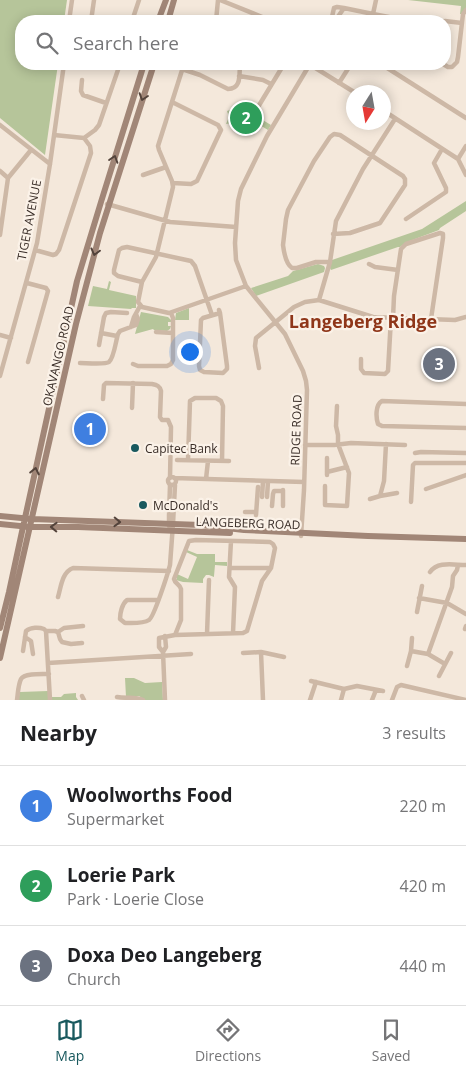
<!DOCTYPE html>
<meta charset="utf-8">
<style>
:root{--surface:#fff;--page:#f6f6f6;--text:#202124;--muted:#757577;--line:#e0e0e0;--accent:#19595e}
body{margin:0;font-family:"Open Sans",sans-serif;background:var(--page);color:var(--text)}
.compass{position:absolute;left:346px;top:85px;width:45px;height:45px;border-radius:50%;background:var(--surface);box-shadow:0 2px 12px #0003;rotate:191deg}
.you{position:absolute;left:189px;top:351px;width:18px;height:18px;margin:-12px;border:4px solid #fff;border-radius:50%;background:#1a73e8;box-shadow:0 0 0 8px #1a73e833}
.badge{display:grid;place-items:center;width:32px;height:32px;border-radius:50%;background:var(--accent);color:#fff;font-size:16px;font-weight:700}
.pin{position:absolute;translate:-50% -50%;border:2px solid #fff;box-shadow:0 1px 5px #0006}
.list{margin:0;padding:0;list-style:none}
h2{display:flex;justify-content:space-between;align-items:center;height:65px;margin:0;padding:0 20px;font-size:21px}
h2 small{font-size:16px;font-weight:400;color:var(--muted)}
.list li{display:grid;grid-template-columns:32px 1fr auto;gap:15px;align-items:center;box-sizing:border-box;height:80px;padding:0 20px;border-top:1px solid var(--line)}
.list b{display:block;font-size:19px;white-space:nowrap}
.list p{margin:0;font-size:16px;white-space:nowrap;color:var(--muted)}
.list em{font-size:16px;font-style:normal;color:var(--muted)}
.icon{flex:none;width:28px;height:28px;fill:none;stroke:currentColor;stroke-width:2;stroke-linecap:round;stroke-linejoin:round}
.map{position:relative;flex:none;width:466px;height:700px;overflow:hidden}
.search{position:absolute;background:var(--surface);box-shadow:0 2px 12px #0003;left:15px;right:15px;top:15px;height:55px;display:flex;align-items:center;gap:12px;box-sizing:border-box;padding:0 18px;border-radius:20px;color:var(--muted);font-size:19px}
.sheet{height:305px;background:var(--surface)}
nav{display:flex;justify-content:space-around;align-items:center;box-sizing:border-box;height:70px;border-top:1px solid var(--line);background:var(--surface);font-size:14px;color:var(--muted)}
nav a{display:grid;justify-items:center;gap:2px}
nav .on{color:var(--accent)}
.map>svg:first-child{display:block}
</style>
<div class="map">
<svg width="466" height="700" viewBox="0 0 466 700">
<rect width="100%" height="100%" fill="#f4e8db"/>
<path fill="#b6c59a" d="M0 0H67L64 21H21V64H58L45 155 0 118Z
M408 0H466V9L461 14H460L461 6Z
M241 106 254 114 257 109 259 110 256 116 271 125 268 130 250 119 248 122 232 118 231 123 226 124 229 117 227 111Z
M466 201V211L440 228 439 230 407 242 400 247H398L331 270 330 268 332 260 422 229Z
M318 264 324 266 325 268 324 272 256 296 251 288 288 276 293 271Z
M109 281 111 282 109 290 136 296V308H132L131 309 88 306 93 286 107 289Z
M189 308V320H175L176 313Z
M141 312 168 317 171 320V322H168V326H171L170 329 167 331 154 330 153 329 135 334Z
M187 550 197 554H215V562H227V566L215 565 214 576V577L209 575H206L203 579V583L183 582 176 580 177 578H176L177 574 188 579 197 557 186 552Z
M125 678H134L145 683 162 682 163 700H145L139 696 126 697Z
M48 691V700H18L20 692Z
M76 693V697L78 700H51V697H61L64 694Z"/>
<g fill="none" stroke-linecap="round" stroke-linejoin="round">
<path stroke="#cdb8a6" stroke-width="4.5" d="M220 0 272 21
M373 14 394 18
M69 21 72 0
M91 21 94 0
M132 21 139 0
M216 21 218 0
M335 21 344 8 373 14 376 0
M335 21 332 17 334 8 337 7 344 8
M416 21 420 19 443 21
M445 21 462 23
M184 64 158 146 159 150 172 181 173 187 156 257 142 282 138 302 142 307 169 313 246 286
M309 64 354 92
M381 64 466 118
M443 64 448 67H452L457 62 458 57 463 14 466 10
M182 69 200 75 228 89C242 89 239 74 240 64
M239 76 263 80 271 84
M82 80 81 91 83 95 106 103
M339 83 351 64
M172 102 218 125 221 130 197 181 191 184 173 183
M258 107 281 69
M384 111 458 159 466 175
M0 125 50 164
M84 138 95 130 99 125 120 64
M458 159 466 146
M0 171 8 178
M143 175 166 167
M107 204 170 222 236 227
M406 219 446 192V188L434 163 442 149
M0 235 8 178 31 150
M35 250 53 255 56 254 59 250 91 153 90 146 84 138 54 135
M330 262H316L297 268H292C286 264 284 253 283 245L286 219 288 210 314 161 330 137 334 134 340 135 403 176 405 179V185L380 223 350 233 333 234
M369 264 375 267 398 270
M142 282 118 276 114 273V270L119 250 122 248 127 247 191 261 195 266 212 315
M27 283 46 288 48 291 28 362
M319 300 330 262 336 221 363 169 395 119
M219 310 220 313 227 366V369L223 373 204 372 200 370 199 366 201 320 203 318 220 313
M393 318 394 296 401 249 406 244 440 233 443 234V238L431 319
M131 327 134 317 140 306
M156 332 173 333
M101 333 117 336
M0 335 11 338
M99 345 104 317 106 313 111 312 127 313
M361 359V369L364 373 385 374 388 371 391 318
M80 363C86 363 105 365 109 362 114 358 116 340 118 334L120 331 136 325 138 319 136 314
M133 364 138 366H167L171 364 173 360V318L171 313
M259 368 255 346 256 338 294 307 305 302 319 300 373 317 455 320 466 317
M0 376 37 243 50 164 64 64
M103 399 104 385 106 383 152 384C157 385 160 386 161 391L160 417 162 420H168L171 427 170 478
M466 404 382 401C375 405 376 418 378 424L382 426 466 428
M132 408 133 383
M305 445H334L351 443 405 445
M415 453 421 452 466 453
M177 460 229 461
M188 460 190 401 195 398H216L221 401 223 406 222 461
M327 472 347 467
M327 475V458
M168 481a4 4 0 1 1 8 0a4 4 0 1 1-8 0Z
M174 478 304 482
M206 479 208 461
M325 486V505L347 506 349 473 338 444V435L336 426 337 406
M426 489 466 475
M380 496 397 493
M262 497 263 481
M267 497 268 481
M370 499 380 496 384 481 386 444
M411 502 413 465 415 463H466
M272 506 273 494 274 491H283
M283 506V490
M245 512H256
M256 515 258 487
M169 526V516L170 485
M301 536 304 490 307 390 306 381 303 371 285 334 246 286 236 260 235 243 238 201 241 189 267 136 310 64
M231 541 229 577 235 587 233 633
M230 568H271
M430 572C438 561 453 565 466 565
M58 597C61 587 62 572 73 568L169 571
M419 598 447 603 466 614
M158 600H127C122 604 120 613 120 619L125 623C131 623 143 624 149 620 154 617 168 573 170 565L173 524 175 485
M417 612 422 586
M465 629 466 626
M58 632 60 639 62 642 71 644 82 643
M207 634 209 580
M25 637 31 641 33 654
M23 651 26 631C31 627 39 627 44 629L46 631
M411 651 428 654 445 664
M163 652 166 647 165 636
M261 652 263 700
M243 653 261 652 284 657
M428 654 452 587 453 576 457 570 458 565
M48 663 191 654
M407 666 411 651 412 638
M439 676 451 653
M311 681 344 689 357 686 383 691
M82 696 84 700
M117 697C126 699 136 696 143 700
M17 700C18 694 18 685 21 679 24 673 42 674 49 674
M50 700 46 631H55L58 632 64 628 83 626
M165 700 163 652 159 647V638L175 635 243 633 247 631 262 581 271 568 275 548 273 544 270 542 196 540 189 541 174 579C175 584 180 584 181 589V620L175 635
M310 700 316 682
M341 700 344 689
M372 700 376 690
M392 700 397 687 401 685 466 700"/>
<path stroke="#a18677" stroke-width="6" d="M158 21 166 0
M168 21 174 0
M0 516 32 519 201 525 244 530 368 536 466 539
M0 524 30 527H78L230 533
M0 628 9 592 23 527 77 281 101 202 144 64
M0 658 76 324 100 233 154 64"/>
</g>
<defs><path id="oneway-chevron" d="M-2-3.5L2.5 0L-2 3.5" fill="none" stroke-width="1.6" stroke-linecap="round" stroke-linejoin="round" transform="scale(1.25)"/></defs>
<g stroke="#53433b">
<use href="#oneway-chevron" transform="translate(143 97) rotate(108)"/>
<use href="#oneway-chevron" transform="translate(114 159) rotate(-72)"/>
<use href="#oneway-chevron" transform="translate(95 252) rotate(105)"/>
<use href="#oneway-chevron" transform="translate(35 471) rotate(-78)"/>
<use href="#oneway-chevron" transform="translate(117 522) rotate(2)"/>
<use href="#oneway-chevron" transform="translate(54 527) rotate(-178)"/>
</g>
<g fill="#19595e" stroke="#fbf2e8" stroke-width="2">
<circle cx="135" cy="448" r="5"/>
<circle cx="143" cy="505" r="5"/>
</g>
<g text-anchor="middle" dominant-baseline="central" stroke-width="4.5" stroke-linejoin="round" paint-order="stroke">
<g font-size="12" fill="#392d27" stroke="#fbf2e8">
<text transform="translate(29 220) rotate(-79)">TIGER AVENUE</text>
<text transform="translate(58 356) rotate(-77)">OKAVANGO ROAD</text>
<text transform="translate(296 430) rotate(-88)">RIDGE ROAD</text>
<text transform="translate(248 523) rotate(2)">LANGEBERG ROAD</text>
</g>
<g font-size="12" fill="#392d27" stroke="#fbf2e8" text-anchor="start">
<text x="145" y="448">Capitec Bank</text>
<text x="153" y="505">McDonald's</text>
</g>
<g font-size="18" font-weight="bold" fill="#8f3619" stroke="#fbf2e8">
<text x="363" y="321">Langeberg Ridge</text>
</g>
</g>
</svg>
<svg class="compass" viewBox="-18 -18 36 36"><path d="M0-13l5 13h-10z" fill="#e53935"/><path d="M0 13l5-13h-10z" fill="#757577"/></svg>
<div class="you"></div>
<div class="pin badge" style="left:90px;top:429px;background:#3f7fe0">1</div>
<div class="pin badge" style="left:246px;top:118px;background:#2e9e5b">2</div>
<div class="pin badge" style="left:439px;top:364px;background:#6b7280">3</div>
<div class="search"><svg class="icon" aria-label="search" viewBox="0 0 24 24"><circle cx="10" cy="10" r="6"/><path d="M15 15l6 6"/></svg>Search here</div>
</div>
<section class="sheet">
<h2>Nearby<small>3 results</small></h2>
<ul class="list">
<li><span class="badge" style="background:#3f7fe0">1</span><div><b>Woolworths Food</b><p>Supermarket</p></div><em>220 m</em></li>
<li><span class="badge" style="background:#2e9e5b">2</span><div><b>Loerie Park</b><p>Park · Loerie Close</p></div><em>420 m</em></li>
<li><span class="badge" style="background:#6b7280">3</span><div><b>Doxa Deo Langeberg</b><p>Church</p></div><em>440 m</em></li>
</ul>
</section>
<nav>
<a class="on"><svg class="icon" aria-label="map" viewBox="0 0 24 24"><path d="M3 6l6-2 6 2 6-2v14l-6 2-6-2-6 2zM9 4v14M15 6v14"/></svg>Map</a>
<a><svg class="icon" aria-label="directions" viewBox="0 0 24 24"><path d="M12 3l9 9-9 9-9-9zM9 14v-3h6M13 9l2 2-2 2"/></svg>Directions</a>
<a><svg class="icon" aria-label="saved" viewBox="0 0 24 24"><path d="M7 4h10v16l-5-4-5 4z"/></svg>Saved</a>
</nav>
